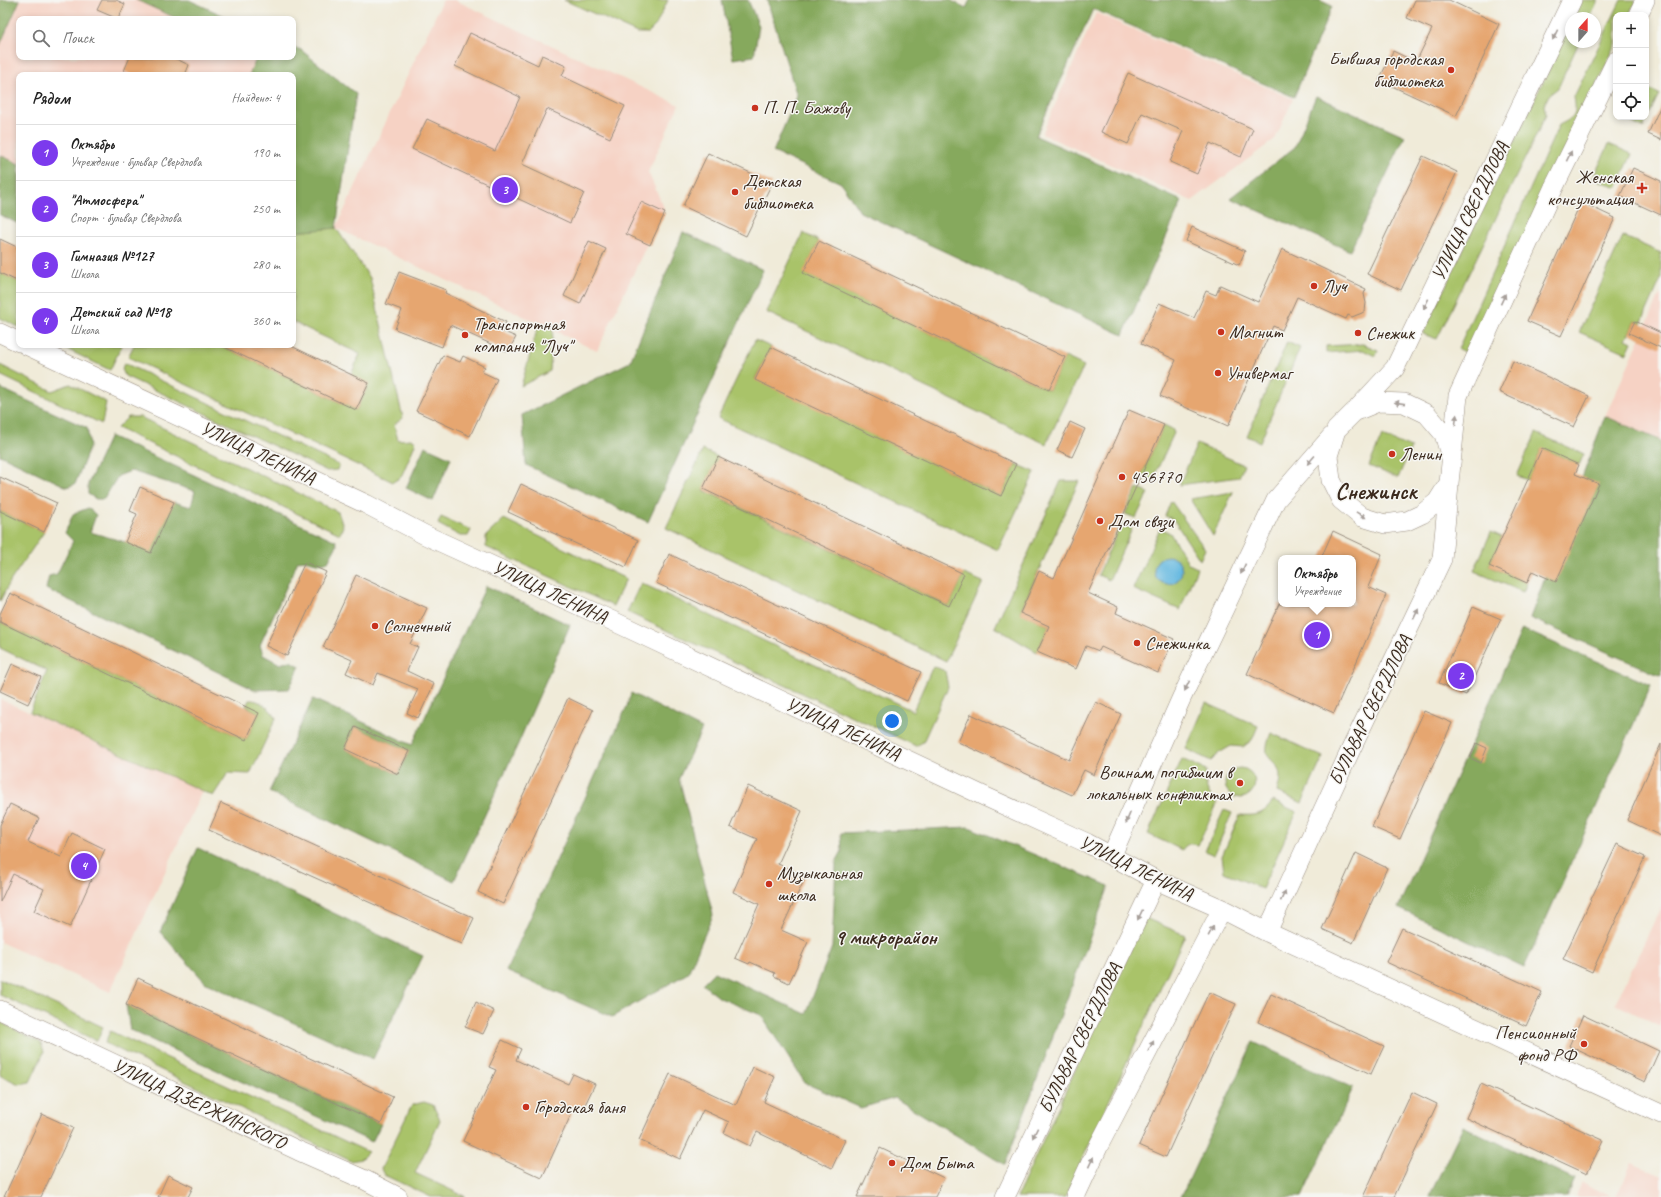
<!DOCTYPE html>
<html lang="ru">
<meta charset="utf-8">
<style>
:root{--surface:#fff;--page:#f2f2f2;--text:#222;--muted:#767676;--line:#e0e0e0;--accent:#7c3aed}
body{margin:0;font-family:Caveat,sans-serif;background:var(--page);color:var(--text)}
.controls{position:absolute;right:12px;top:12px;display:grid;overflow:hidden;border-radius:8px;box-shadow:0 2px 6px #0003}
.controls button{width:36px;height:36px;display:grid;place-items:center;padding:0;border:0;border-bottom:1px solid var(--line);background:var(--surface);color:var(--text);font:20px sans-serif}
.compass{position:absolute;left:1565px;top:12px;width:36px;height:36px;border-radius:50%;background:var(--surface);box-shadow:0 2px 6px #0003;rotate:21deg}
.you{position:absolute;left:892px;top:721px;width:14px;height:14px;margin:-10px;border:3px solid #fff;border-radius:50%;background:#1a73e8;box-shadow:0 0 0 6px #1a73e833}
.badge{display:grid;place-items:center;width:26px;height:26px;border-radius:50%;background:var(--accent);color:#fff;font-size:13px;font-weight:700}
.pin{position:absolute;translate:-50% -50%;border:2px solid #fff;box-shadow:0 1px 4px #0006}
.popup{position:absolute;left:1278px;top:555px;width:78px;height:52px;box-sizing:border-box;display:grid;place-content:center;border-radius:8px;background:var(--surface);filter:drop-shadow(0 1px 3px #0005);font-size:13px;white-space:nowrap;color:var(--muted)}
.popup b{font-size:15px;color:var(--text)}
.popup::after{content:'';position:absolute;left:50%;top:100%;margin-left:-8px;border:8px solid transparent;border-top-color:var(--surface)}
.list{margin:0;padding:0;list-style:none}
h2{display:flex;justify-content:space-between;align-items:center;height:52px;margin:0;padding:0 16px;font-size:17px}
h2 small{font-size:13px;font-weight:400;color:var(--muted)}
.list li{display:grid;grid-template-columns:26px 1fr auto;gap:12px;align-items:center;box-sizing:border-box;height:56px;padding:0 16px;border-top:1px solid var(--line)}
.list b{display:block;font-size:15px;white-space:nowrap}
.list p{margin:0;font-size:13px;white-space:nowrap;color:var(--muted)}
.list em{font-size:13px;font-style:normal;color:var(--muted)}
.icon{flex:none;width:22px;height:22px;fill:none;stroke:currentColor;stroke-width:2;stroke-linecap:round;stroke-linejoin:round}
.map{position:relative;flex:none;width:1661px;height:1197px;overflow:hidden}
.search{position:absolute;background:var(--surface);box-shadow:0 2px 6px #0003;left:16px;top:16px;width:280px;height:44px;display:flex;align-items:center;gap:10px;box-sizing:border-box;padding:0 14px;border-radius:8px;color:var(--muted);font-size:15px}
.panel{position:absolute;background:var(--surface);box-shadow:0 2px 6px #0003;left:16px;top:72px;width:280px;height:276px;border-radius:8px}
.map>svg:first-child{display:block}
</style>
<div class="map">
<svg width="1661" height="1197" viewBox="0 0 1661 1197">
<rect width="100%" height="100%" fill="#f6f6f2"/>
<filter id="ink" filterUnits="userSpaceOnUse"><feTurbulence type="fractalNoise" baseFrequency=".025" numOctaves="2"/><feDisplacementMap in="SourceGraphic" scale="8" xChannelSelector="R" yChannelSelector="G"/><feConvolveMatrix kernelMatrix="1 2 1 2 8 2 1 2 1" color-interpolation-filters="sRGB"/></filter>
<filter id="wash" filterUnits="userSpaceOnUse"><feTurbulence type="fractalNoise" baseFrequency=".012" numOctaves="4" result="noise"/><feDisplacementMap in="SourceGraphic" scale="16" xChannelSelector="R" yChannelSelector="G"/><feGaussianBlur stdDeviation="0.9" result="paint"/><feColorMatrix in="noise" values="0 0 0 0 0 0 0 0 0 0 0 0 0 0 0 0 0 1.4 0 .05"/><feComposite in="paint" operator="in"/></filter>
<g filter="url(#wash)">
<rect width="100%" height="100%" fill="#f0ebd9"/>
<path fill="#f6d2c4" d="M20 0H136L178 19H19V57H257L249 75H19V164L0 155V45Z
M443 0H455L679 105 648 172 664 208 597 351 336 228Z
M1096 13 1293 99 1275 139 1192 201 1042 134Z
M1661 293V441L1605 416Z
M0 699 202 791 110 992 0 942Z
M1661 907V1026L1615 1004Z
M1632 1163 1661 1176V1197H1616Z
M1582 1183 1612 1197H1575Z"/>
<path fill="#a9c369" stroke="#727644" d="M564 0H668L656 25 648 33H637Z
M1582 0H1598L1590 18H1574Z
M1621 0H1636L1629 15H1616V44L1470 354 1458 349 1559 125C1575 117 1577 115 1574 97Z
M1571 23V42H1579L1558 88 1549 95 1544 105 1546 115 1437 339 1423 334Z
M1646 88 1659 94 1643 128 1620 117H1646Z
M1609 144 1632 154 1617 188 1593 178Z
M336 228 370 278 403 418 394 425 398 440 411 439 416 442 401 477 393 482 128 357 134 345H220L356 410 369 384 351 375 360 354 293 322V232Z
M803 233 819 241 804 273 1049 390 1065 357 1084 366 1046 444 766 312Z
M1623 236 1661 253V279L1641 324 1635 321 1626 339 1632 342 1627 353 1579 332Z
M0 273 19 282V327L0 318Z
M539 323 553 330 550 371 521 386Z
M755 340 771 347 755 379 1001 496 1016 464 1035 472 998 550 718 418Z
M1287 342 1300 348 1260 442 1247 436Z
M1363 344 1378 350 1375 356 1363 350 1326 353V346Z
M58 345H122L110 370Z
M124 363 339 465 337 470 327 471 125 376 122 369Z
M0 365 52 391 70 384 106 402 102 424 0 375Z
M128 417H140L338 512 343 526 340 534 117 428Z
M1164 425 1172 429 1174 433 1152 481 1141 476Z
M1536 433 1584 454 1579 465 1542 448 1528 480 1517 476Z
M1382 436 1411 448 1398 478 1369 466Z
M1197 444 1244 465 1239 477 1179 485Z
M703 450 718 457 703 490 949 606 964 574 983 582 946 661 666 528Z
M1061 481H1079L1020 612 1049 626 1037 652 995 627Z
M1137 488 1148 493 1136 518 1125 514Z
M1233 492 1213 536 1190 499Z
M1171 501 1205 549 1200 560 1173 519 1165 516Z
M0 511 44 532 11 580 0 601Z
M441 517 471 530 468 536H460L438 524Z
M504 519 626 579 613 606 486 547V536Z
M1121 524 1132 529 1109 580 1098 575Z
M1160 528 1170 533 1189 564 1197 568 1180 610 1133 589Z
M1491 532 1502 537 1489 566 1527 583 1523 592 1474 571Z
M641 583 913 711 933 666 945 671 948 687 923 742 916 746 627 612Z
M0 622 246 740 259 713 246 706 249 700C260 699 271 709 276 718L250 774 228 773 213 796 30 712 47 671 0 648Z
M1206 703 1258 726 1252 740 1243 747 1231 746 1219 753 1211 761 1186 749Z
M1271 733 1323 757 1302 803 1277 792C1278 788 1280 781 1280 776 1278 755 1258 764 1271 733Z
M1182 759 1206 770C1204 785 1207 793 1217 804L1198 845C1190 843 1187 843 1182 850L1148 834Z
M1225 783a15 15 0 1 1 30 0a15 15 0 1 1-30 0Z
M1273 801 1297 812 1262 889 1224 872 1222 856 1240 815C1257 816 1263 815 1273 801Z
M1224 810 1232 813 1214 855 1205 851Z
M1145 918 1185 935 1065 1197H1017Z
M0 979 103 1027 97 1041 0 995Z
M0 1022 41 1043 44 1052 30 1082 19 1084 0 1075Z
M110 1031 368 1152 361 1159 351 1161 105 1043Z
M424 1102 433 1105 440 1120 415 1173 466 1197H431L384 1175 381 1169 412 1105Z"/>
<path fill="#86a95d" stroke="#606a3e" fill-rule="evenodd" d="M0 0H20L0 45Z
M136 0H189L231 19H178Z
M722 0H748L759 26 754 56 733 59Z
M767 0H950L966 8 970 0H1319L1332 6 1294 97 1093 9 1036 136 1182 201 1123 335 860 212 841 183 773 152 797 96Z
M293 47 301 50 356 94 336 228 293 232V75H249L257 57H293Z
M1316 96 1405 136 1350 251 1230 198 1295 147Z
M0 155 19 164V224L0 215Z
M683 232 763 270 648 522 526 465 522 415 630 362Z
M0 388 87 428 90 446 75 484 67 487 0 455Z
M1605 416 1661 441V676L1530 618Z
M110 436 336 541 337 545 328 562C317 567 310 558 298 561L260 645 263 655 280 664 290 661 300 666 289 689 255 690 46 589 49 576 57 574 73 541 65 533 73 514 88 508 96 515 90 532 125 542 174 502 191 507 195 491 131 471 118 476 104 499H96L88 494V484Z
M425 446 451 458 433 501 406 488Z
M486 586 570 625 518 744 454 881 269 792 313 699 412 745ZM355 727 409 751 398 774 345 749Z
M1522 629 1651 685 1524 968 1398 908Z
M631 693 702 729 679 778 713 915 688 973 612 1017 506 971 627 706Z
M969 827 1109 886 1005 1165 895 1098 861 1108 805 1083 761 1015 720 998 702 984 714 972 806 1014 832 947 836 862 842 851 841 833Z
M198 848 423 956 373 1059 206 983 160 932Z
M126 1005 381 1124 372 1142 130 1030Z
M1253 1042 1353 1088 1302 1197H1181Z
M1463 1126 1574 1179 1566 1197H1429Z"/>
<path fill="#64b8e0" stroke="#50717f" d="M1154 570a14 14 0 1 1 28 0a14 14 0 1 1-28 0Z"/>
<g id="blocks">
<path fill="#e6a66f" d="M102 0H116L125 4 118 19 97 10Z
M1415 0H1449L1499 24 1456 116 1379 80 1393 51 1416 62 1432 29 1407 18Z
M470 33 538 65 542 55 566 66 562 76 625 106 610 138 547 109 522 164 584 193 570 223 412 149 427 119 495 151 520 97 455 66Z
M130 57H172L189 65 185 75H132L124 71Z
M1128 73 1253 129 1241 157 1210 143 1197 174 1170 162 1183 131 1142 113 1128 144 1101 132Z
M1661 105V140L1648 134Z
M708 153 772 183 746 236 683 206Z
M1423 156 1457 172 1401 290 1367 274Z
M1633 168 1661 181V215L1620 196Z
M641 202 665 213 650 245 626 234Z
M1581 202 1615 218 1561 336 1527 321Z
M1192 227 1245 251 1239 265 1186 241Z
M0 239 19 248V282L0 273Z
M589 241 606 249 580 304 564 296Z
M819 241 1065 357 1049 390 803 273Z
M1282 249 1366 289 1364 294 1366 303 1365 311 1362 313 1352 317 1348 315 1346 319 1297 297 1282 330 1273 326 1228 426 1160 396 1176 360 1141 344 1159 303 1194 318 1206 291 1216 295 1220 285 1258 302Z
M399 272 446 290 445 293 506 322 502 331 516 337 508 352 450 325 442 347 395 329 402 310 386 304Z
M1635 321 1661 333V348L1629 333Z
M220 345H289L369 383 356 410Z
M771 347 1016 464 1001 496 755 380Z
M443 355 460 362 463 356 485 367 482 372 497 379 470 436 416 411Z
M1513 361 1589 396 1574 427 1499 392Z
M1129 410 1164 425 1088 593 1118 607 1116 613 1174 639 1158 673 1101 647 1099 651 1086 646 1076 669 1037 652 1049 626 1020 613 1039 571 1054 578Z
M1070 422 1085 429 1072 457 1057 450Z
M1542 448 1579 465 1575 474 1599 484 1556 582 1532 571 1527 583 1489 566Z
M718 457 964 574 949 606 703 489Z
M0 477 57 503 44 532 0 511Z
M521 484 638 540 626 567 508 512Z
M140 487 174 502 151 553 125 542 137 514 130 511Z
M1333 531 1382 554 1368 587 1386 595 1334 713 1247 674 1279 604H1353V558H1321Z
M669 554 921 672 907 701 656 583Z
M305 562 326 572 287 656 266 646Z
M356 575 427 608 410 644 418 647 407 671 434 684 418 718 407 713 418 689 378 673 373 685 346 673 352 660 323 647Z
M10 593 259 713 246 740 0 622V614Z
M1473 607 1501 619 1466 695 1439 683Z
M12 664 41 677 28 704 0 691Z
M568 698 593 710 503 904 478 892Z
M1096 702 1121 714 1094 775 1084 770 1072 795 958 742 971 714 1069 760Z
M1424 711 1452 723 1400 839 1372 827Z
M355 727 409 751 398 774 345 749Z
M1476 743 1487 748 1481 763 1470 758Z
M1661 744V836L1627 820Z
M748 786 802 811 778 864 806 876 781 930 808 942 789 983 774 976 775 973 750 962 749 964 735 958 759 904 733 892 757 839 730 827Z
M221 803 474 918 462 944 209 830Z
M10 804 39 818 28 842 61 857 72 833 105 849 70 927 34 911 44 889 13 874 0 902V825Z
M1617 844 1645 857 1592 972 1563 959Z
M1356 853 1387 868 1353 943 1322 929Z
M1402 928 1542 992 1526 1026 1386 962Z
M138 978 393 1097 381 1124 126 1005Z
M1209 992 1236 1004 1166 1157 1139 1145Z
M1271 994 1384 1046 1371 1074 1258 1022Z
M476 1002 494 1011 483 1034 465 1027Z
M1583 1015 1659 1051 1645 1082 1569 1046Z
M502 1040 521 1049 516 1060 568 1084 573 1074 595 1084 583 1109 575 1106 542 1178 463 1141 496 1070 489 1067Z
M753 1067 775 1077 764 1102 845 1140 832 1168 757 1132 750 1146 724 1133 729 1122 703 1110 680 1159 639 1140 670 1074 736 1105Z
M1481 1084 1603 1140 1587 1174 1466 1118Z
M1412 1092 1437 1104 1394 1197H1363Z
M42 1114 73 1128 41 1197H4Z
M880 1148 944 1178 935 1197H857Z
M168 1175 193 1187 188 1197H158Z"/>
</g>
</g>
<g filter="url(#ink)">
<use href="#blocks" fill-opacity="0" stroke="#968a7c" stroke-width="1"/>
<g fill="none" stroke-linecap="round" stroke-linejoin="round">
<defs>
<path id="tertiary" d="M1638 15 1645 0
M0 333 19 342
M26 345 366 504 425 535 615 622 986 797 1087 843 1156 880 1222 909 1267 932 1661 1114
M1358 408 1395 368 1572 0
M1451 458 1444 434 1427 414 1404 403 1378 402 1354 412 1336 430 1328 456 1331 480 1341 500 1362 517 1385 524 1407 521 1422 514 1437 502 1449 483 1458 396 1554 187 1616 61
M1112 855 1181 699 1276 500 1332 436
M1267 932 1352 747 1442 559 1449 485
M0 1010 299 1151 365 1180 398 1197
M1005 1197 1156 880
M1075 1197 1099 1145 1222 909"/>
</defs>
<use href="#tertiary" stroke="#968a7c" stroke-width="20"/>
<use href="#tertiary" stroke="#fff" stroke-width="19"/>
</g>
<defs><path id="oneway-solid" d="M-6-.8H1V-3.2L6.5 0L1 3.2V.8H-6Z"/></defs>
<g fill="#a79f9a">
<use href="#oneway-solid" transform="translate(1555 35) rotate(116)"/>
<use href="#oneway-solid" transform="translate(1569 156) rotate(-64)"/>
<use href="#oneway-solid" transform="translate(1503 299) rotate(-65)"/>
<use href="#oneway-solid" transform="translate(1426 304) rotate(116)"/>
<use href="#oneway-solid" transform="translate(1400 403) rotate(-173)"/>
<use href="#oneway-solid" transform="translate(1456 420) rotate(-83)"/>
<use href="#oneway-solid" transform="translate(1311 460) rotate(131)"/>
<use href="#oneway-solid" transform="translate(1361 515) rotate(31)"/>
<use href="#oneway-solid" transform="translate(1243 569) rotate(115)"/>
<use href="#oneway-solid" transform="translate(1416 614) rotate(-64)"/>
<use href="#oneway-solid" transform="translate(1187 686) rotate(115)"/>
<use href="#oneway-solid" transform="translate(1128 818) rotate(113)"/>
<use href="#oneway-solid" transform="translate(1283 896) rotate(-65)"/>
<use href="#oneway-solid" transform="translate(1140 915) rotate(116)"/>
<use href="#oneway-solid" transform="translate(1211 931) rotate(-62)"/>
<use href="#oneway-solid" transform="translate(1151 1046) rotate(-62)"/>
<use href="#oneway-solid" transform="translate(1035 1133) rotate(116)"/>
<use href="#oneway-solid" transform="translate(1091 1162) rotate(-65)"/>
</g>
</g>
<g fill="#c8321e" stroke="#f6f6f2" stroke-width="1.5">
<circle cx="1451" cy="70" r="4"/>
<circle cx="755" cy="108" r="4"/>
<path d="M1640 182h4v4h4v4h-4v4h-4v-4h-4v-4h4z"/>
<circle cx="735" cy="192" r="4"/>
<circle cx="1314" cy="286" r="4"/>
<circle cx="1221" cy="332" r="4"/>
<circle cx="1358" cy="333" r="4"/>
<circle cx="465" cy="335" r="4"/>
<circle cx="1218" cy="373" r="4"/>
<circle cx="1392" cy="454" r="4"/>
<circle cx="1122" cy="477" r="4"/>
<circle cx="1100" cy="521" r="4"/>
<circle cx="375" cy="626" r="4"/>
<circle cx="1137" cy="643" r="4"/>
<circle cx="1240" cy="783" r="4"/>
<circle cx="769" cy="884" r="4"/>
<circle cx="1584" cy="1044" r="4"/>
<circle cx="526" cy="1107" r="4"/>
<circle cx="892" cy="1163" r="4"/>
</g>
<g text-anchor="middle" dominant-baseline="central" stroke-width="3" stroke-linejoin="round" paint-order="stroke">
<g font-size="19" fill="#3b2a1e" stroke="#f6f6f2" text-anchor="start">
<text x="1443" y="59" text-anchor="end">Бывшая городская<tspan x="1443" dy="22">библиотека</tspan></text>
<text x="763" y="108">П. П. Бажову</text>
<text x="1633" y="177" text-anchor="end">Женская<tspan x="1633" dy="22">консультация</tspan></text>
<text x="743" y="181">Детская<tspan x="743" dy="22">библиотека</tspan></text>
<text x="1322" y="286">Луч</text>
<text x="473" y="324">Транспортная<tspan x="473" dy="22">компания "Луч"</tspan></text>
<text x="1229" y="332">Магнит</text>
<text x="1366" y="333">Снежик</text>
<text x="1226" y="373">Универмаг</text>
<text x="1400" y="454">Ленин</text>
<text x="1130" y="477">456770</text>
<text x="1108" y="521">Дом связи</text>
<text x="383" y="626">Солнечный</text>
<text x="1145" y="643">Снежинка</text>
<text x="1232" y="772" text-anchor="end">Воинам, погибшим в<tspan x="1232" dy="22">локальных конфликтах</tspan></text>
<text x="777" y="873">Музыкальная<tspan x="777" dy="22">школа</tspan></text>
<text x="1576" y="1033" text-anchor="end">Пенсионный<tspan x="1576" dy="22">фонд РФ</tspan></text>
<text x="534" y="1107">Городская баня</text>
<text x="900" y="1163">Дом Быта</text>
</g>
<g font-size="19" fill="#3b2a1e" stroke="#f6f6f2">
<text transform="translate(1470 211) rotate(-64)">УЛИЦА СВЕРДЛОВА</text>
<text transform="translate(258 453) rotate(25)">УЛИЦА ЛЕНИНА</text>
<text transform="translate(550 592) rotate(25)">УЛИЦА ЛЕНИНА</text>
<text transform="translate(1370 710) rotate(-64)">БУЛЬВАР СВЕРДЛОВА</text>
<text transform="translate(843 729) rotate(25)">УЛИЦА ЛЕНИНА</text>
<text transform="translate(1136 868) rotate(26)">УЛИЦА ЛЕНИНА</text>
<text transform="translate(1080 1038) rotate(-64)">БУЛЬВАР СВЕРДЛОВА</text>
<text transform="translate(199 1104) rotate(25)">УЛИЦА ДЗЕРЖИНСКОГО</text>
</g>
<g font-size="21" font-weight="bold" fill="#3b2a1e" stroke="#f6f6f2">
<text x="886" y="937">9 микрорайон</text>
</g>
<g font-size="23" font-weight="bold" fill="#3b2a1e" stroke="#f6f6f2">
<text x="1376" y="491">Снежинск</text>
</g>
</g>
</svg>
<div class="controls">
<button>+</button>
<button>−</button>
<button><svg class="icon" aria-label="locate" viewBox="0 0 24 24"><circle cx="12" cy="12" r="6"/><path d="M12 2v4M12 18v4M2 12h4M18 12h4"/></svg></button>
</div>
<svg class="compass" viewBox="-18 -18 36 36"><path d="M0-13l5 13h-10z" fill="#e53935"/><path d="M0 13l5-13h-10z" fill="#767676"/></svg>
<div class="you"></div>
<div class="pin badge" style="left:1317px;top:635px">1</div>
<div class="popup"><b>Октябрь</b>Учреждение</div>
<div class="pin badge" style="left:1461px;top:676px">2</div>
<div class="pin badge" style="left:505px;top:190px">3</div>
<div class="pin badge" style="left:84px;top:866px">4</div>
<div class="search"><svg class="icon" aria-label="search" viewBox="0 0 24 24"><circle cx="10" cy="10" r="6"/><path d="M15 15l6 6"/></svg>Поиск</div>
<section class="panel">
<h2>Рядом<small>Найдено: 4</small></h2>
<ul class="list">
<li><span class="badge">1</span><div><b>Октябрь</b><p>Учреждение · бульвар Свердлова</p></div><em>190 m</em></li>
<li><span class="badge">2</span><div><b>&quot;Атмосфера&quot;</b><p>Спорт · бульвар Свердлова</p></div><em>250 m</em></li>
<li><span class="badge">3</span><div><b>Гимназия №127</b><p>Школа</p></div><em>280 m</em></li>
<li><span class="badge">4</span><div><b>Детский сад №18</b><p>Школа</p></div><em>360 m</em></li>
</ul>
</section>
</div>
